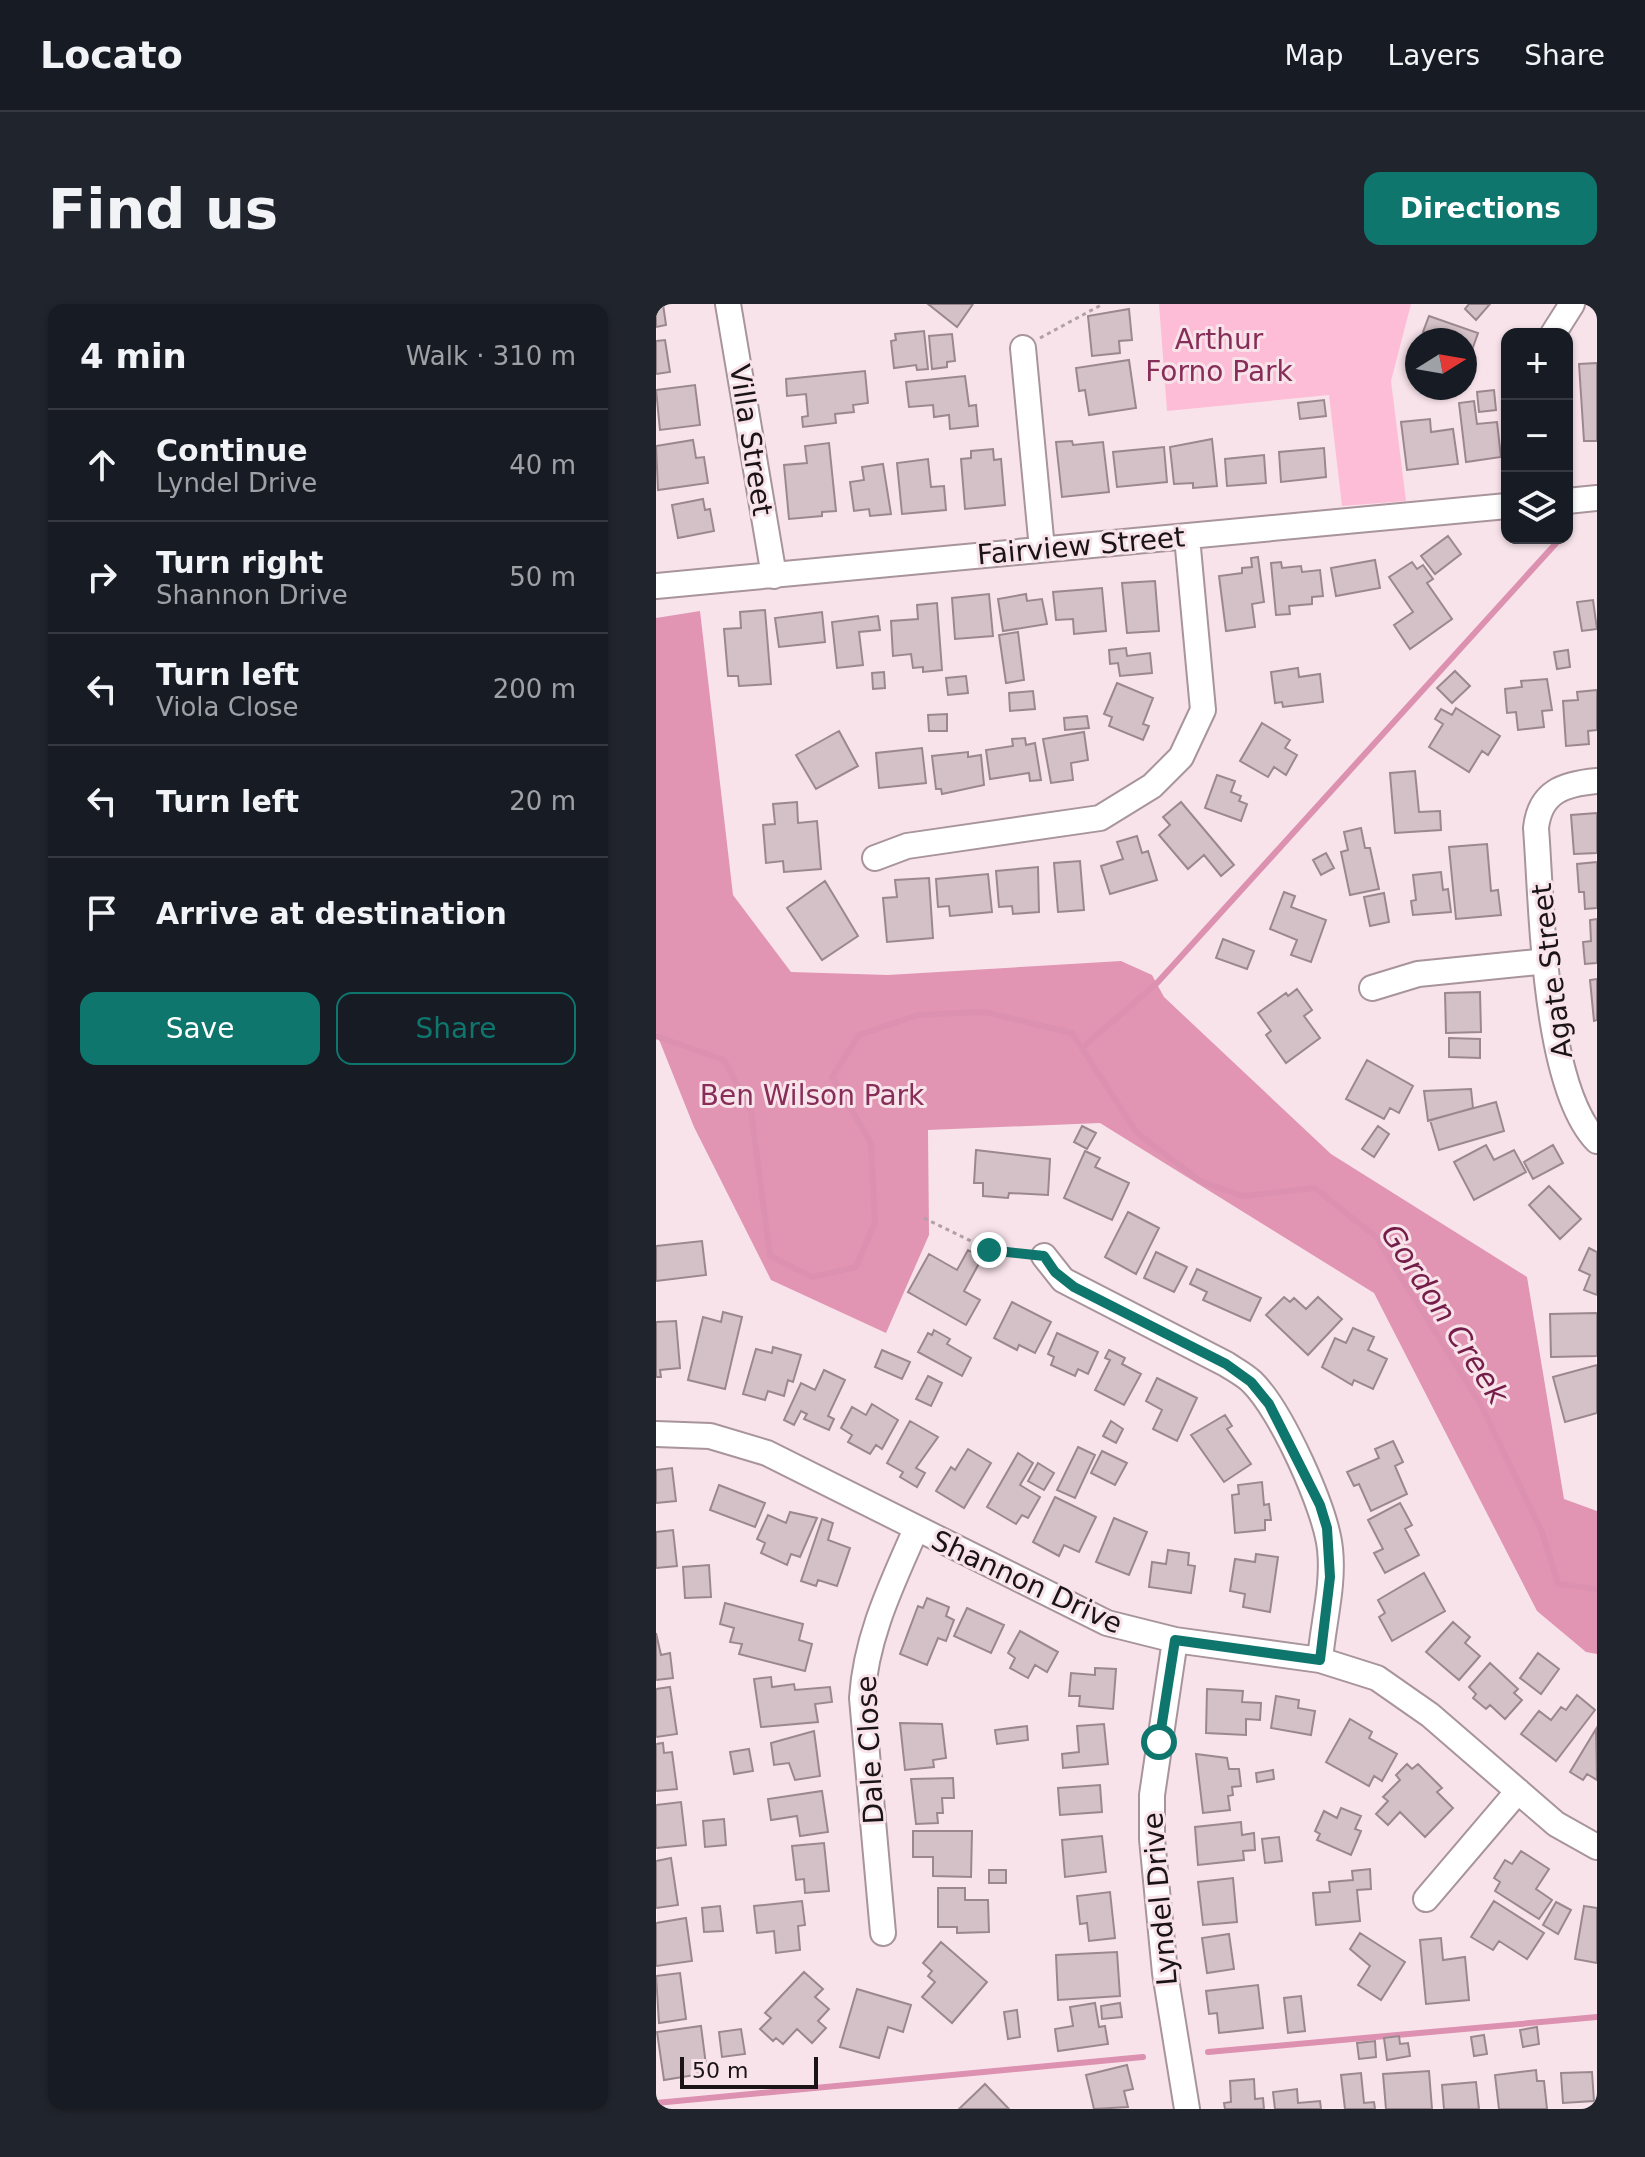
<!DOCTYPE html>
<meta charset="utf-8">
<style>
:root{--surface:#171b24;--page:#20242c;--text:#f1f3f6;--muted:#9ea1a6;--line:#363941;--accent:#0f766e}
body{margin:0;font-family:"DejaVu Sans",sans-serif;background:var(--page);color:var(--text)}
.controls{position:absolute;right:24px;top:24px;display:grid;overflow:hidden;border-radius:16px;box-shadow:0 2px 6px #0004}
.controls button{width:72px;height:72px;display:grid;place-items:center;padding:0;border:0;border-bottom:2px solid var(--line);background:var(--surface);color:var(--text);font:40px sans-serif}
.compass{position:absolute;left:749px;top:24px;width:72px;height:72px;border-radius:50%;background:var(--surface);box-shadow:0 2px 6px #0004;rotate:79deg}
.scale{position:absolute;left:24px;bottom:20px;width:138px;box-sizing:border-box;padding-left:8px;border:4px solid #1b1416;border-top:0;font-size:22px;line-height:28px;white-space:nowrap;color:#1b1416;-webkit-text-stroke:6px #f8e3ea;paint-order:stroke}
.stop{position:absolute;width:24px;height:24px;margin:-18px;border:6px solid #0f766e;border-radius:50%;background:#fff}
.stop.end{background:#0f766e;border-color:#fff;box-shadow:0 2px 8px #0008}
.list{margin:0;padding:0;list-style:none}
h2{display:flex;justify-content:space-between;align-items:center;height:104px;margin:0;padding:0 32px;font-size:34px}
h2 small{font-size:26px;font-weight:400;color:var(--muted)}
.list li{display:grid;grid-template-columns:52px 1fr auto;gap:24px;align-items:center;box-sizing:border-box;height:112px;padding:0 32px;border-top:2px solid var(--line)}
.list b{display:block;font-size:30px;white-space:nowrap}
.list p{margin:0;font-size:26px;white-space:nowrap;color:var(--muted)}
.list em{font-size:26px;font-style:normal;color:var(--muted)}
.actions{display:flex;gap:16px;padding:24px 32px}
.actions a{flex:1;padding:18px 0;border:2px solid var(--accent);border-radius:16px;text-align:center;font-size:28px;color:var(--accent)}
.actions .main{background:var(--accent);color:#fff}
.icon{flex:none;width:44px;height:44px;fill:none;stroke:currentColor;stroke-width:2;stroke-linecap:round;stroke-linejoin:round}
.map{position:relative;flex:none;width:941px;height:1805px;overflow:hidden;border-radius:16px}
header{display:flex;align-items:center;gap:48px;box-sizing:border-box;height:112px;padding:0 40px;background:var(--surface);border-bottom:2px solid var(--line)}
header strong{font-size:38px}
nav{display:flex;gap:44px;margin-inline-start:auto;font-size:28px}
.intro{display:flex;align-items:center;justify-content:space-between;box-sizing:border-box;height:192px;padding:0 48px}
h1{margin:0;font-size:56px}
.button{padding:20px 36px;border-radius:16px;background:var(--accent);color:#fff;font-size:28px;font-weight:700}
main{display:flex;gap:48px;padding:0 48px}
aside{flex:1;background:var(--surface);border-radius:16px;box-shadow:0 2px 6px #0004}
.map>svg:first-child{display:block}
</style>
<header>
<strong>Locato</strong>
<nav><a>Map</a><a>Layers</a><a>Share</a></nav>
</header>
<div class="intro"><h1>Find us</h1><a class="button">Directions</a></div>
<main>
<aside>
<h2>4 min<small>Walk · 310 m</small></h2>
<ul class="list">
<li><svg class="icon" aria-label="ahead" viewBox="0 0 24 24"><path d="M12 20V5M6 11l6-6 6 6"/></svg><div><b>Continue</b><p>Lyndel Drive</p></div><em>40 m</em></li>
<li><svg class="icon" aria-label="right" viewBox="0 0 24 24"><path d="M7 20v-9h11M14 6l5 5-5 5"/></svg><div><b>Turn right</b><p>Shannon Drive</p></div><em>50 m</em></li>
<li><svg class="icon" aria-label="left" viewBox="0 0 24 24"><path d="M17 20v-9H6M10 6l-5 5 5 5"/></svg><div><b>Turn left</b><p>Viola Close</p></div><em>200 m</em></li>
<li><svg class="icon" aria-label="left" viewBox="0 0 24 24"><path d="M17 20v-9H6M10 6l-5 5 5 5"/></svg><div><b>Turn left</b></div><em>20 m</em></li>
<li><svg class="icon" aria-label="arrive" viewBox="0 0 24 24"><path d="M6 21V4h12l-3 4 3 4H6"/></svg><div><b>Arrive at destination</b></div></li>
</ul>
<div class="actions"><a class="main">Save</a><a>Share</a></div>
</aside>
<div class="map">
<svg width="941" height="1805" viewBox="0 0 941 1805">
<rect width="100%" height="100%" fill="#f8e3ea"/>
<path fill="#febdd6" d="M503 0H755L735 77 750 197 686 202 673 91 511 107Z"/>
<path fill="#e195b3" d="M44 307 77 591 135 668 232 671 465 657 496 671 508 693 675 850 871 973 908 1195 941 1207V1350L930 1348 881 1307 718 989 444 819 272 826 273 931 230 1029 115 976 38 823 0 728V314Z"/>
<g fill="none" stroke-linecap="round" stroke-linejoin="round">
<path stroke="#dd91b0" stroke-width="6" d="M0 732 68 756 95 807 114 952 156 973 200 963 219 918 215 839 176 773 203 731 262 711 328 708 416 729 481 829 544 877 587 892 659 884 720 933 825 1101 886 1228 902 1280 941 1285
M426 744 501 679 903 236
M552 1748 941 1713
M0 1799 487 1753"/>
</g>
<path fill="#d4c0c7" stroke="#9b888e" stroke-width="2" d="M0 0H7L10 21 0 23Z
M272 0H317L301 23Z
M813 0H834L820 16 809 5Z
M473 5 476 36 463 37 464 49 436 52 432 12Z
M773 12 822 29 809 66V36H774L776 31 767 28Z
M268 27 272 65 261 66 260 61 238 64 235 37 240 36 239 30Z
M296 30 299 57 291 58V63L276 65 273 32Z
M9 36 14 68 0 70V37Z
M473 56 480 104 433 111 429 86 423 87 420 64Z
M941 59V137H928L923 60Z
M209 67 212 99 197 101 198 108 179 110 180 119 147 123 146 113 152 112 150 90 131 92 130 75Z
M309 72 313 102 320 101 322 122 294 125 293 111 278 113 277 101 253 103 250 78Z
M39 81 44 121 4 126 0 86Z
M838 86 840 106 823 108 821 88Z
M668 96 670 112 644 115 642 99Z
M818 97 821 120 841 118 845 153 810 158 803 99Z
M774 115 775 128 797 125 802 160 751 166 745 118Z
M556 135 561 182 537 184V179L518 180 514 143Z
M37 136 40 154 48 153 52 179 2 186 0 142Z
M416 137 417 141 447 138 453 188 406 193 400 138Z
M173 139 180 207 166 208V212L133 215 128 161 151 159 149 142Z
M508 143 511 178 461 183 457 148Z
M668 144 670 173 625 178 623 148Z
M337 145 338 156 345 155 349 201 309 205 305 155 315 154V147Z
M608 151 610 179 571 182 569 155Z
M272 155 275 183 288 182 290 206 246 210 241 159Z
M227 160 235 210 214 212 213 205 198 207 194 178 208 176 206 163Z
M47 195 49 206 54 205 58 227 22 234 16 201Z
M792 232 805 250 779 270 765 252Z
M602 253 608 298 596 300 599 323 570 327 563 272 586 269V264L596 263 595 254Z
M719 256 724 284 680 292 675 264Z
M625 258 626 264 645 262 646 268 664 266 667 292 656 293V300L633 302 634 310 620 311 615 259Z
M756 258 761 265 767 261 777 275 771 279 796 315 754 345 738 321 757 308 733 273Z
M499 277 503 327 471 329 466 279Z
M446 284 450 327 418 330 417 315 400 316 397 288Z
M333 290 337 332 299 335 296 294Z
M370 290 371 297 386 295 391 320 347 327 342 295Z
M937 296 941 325 926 327 921 298Z
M281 299 286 366 267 368V363L257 364 255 350 237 352 235 317 262 315 261 301Z
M109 306 115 380 83 382 82 372H72L68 325 85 324 84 308Z
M166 308 169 338 123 343 119 314Z
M222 312 224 326 203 328 207 361 181 364 176 318Z
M362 328 368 376 350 379 343 331Z
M470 344 471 352 494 349 496 369 464 372 462 359 454 360 453 346Z
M912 346 914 363 901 365 898 348Z
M642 364 643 373 664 370 667 398 627 403 626 398 619 399 615 368Z
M799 367 814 382 796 399 781 384Z
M228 368 229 384 217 385 216 369Z
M310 372 312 389 292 391 290 374Z
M891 375 896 406 886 407 888 423 862 426 860 408 851 409 849 385 866 383 865 377Z
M461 379 497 394 487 420 493 422 487 436 453 422 456 413 448 410Z
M941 386V426L932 427 933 440 910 442 907 397 922 396 921 388Z
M377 387 379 405 354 407 353 389Z
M800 404 844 432 832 451 826 447 813 468 773 443 787 420 779 415 785 405 796 411Z
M291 410V427H273L272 411Z
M431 412 433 424 409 426 408 414Z
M606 419 634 436 629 444 641 451 630 471 618 463 612 473 584 457Z
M183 427 202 462 160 485 140 451Z
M428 428 432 456 415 459 417 476 395 479 387 435Z
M369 434 370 441 379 439 385 476 374 477 373 469 334 475 330 446 357 442 356 435Z
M266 444 270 479 223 484 220 449Z
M312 448V453L325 451 328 481 286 490 285 485H280L276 452Z
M759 467 763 508 784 507 785 526 739 529 734 469Z
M561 471 579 477 575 488 585 492 583 497 591 500 585 517 549 504Z
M141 498 142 519 161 517 165 565 128 568 127 557 110 559 107 521 119 520 117 500Z
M525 498 578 561 565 572 548 551 532 565 503 531 514 521 507 513Z
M941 509V549L918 550 915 511Z
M705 524 709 544H714L723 585 694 591 685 548 692 546 688 528Z
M481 532 486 549 492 547 501 576 454 590 445 562 467 555 461 538Z
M831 540 835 587 842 586 845 611 800 615 793 543Z
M670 549 678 564 665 571 657 556Z
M424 557 428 606 402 608 398 559Z
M941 558V604L929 605 928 588H923L921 560Z
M382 563 383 608 357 610 356 602 343 603 340 567Z
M785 568 787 586 792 585 795 608 757 611 755 597 760 596 757 571Z
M332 570 336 608 294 612 293 602 282 603 280 575Z
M273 574 277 634 231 638 227 594 241 593 239 576Z
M169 577 202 632 166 656 131 604Z
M628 588 639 592 635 603 670 616 655 658 635 651 641 636 614 625Z
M728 589 733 618 714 622 708 593Z
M941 615V659L929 660 927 638 935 637 934 616Z
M567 635 598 647 591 665 560 654Z
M941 675V716L938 717 934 676Z
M641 685 656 706 648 712 664 734 630 759 610 731 615 727 602 709 630 689 632 692Z
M824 688 825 728 790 729 789 689Z
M793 734 824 735V754L793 753Z
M711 756 757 782 743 809 734 804 728 815 690 795Z
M815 785 817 804 772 817 768 787Z
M840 798 848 827 783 846 774 816Z
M426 822 440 829 431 845 418 838Z
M722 822 733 830 718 853 706 845Z
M830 841 838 856 858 846 870 868 818 896 798 858Z
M897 841 907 859 877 875 868 858Z
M320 846 394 855 392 891 353 889 352 894 327 892V879H318Z
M429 847 444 854 439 863 473 879 456 916 408 894Z
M893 882 925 915 904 935 873 901Z
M472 908 503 924 480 970 449 953Z
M46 937 50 971 0 977V942Z
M933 944 941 948V991L928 986 934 971 923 966Z
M312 946 326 954 308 987 324 996 310 1021 252 988 273 950 301 966Z
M500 948 531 963 518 988 488 974Z
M541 965 605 994 594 1017 547 996 551 988 534 980Z
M628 993 634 998 638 994 650 1005 662 993 686 1015 652 1051 610 1011Z
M356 998 395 1018 379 1049 363 1041 361 1046 338 1034Z
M67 1008 86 1013 69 1085 32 1076 47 1013 65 1018Z
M941 1009V1052L895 1053 894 1010Z
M20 1017 24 1064 4 1066 5 1073H0V1018Z
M697 1024 718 1033 712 1046 731 1055 717 1085 698 1076 696 1081 666 1063 679 1034 690 1039Z
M278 1026 294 1035 291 1040 315 1054 306 1072 262 1048 272 1029 276 1031Z
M401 1029 442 1048 432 1070 422 1065 419 1072 395 1061 398 1053 392 1050Z
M117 1043 145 1051 137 1078 132 1076 128 1092 112 1087 109 1096 87 1090 100 1045 116 1049Z
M226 1046 254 1058 246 1075 219 1063Z
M453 1046 469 1054 466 1060 485 1070 468 1101 439 1086 454 1056 449 1054Z
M941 1061V1109L909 1118 897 1073Z
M168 1066 189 1076 172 1112 178 1115 173 1126 148 1115 151 1110 145 1107 138 1121 128 1116 145 1079 159 1086Z
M272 1072 286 1079 275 1102 260 1095Z
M501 1074 541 1094 521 1137 497 1125 506 1106 490 1097Z
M216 1100 242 1116 226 1145 220 1141 214 1150 192 1138 196 1131 185 1124 196 1103 210 1111Z
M569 1111 576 1122 571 1125 595 1160 568 1178 535 1131Z
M254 1117 282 1133 260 1164 269 1169 261 1183 244 1173 247 1168 231 1159Z
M455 1117 467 1125 460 1139 447 1132Z
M737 1137 747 1158 739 1162 751 1190 715 1207 703 1180 698 1182 691 1168 723 1154 719 1145Z
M422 1143 439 1151 419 1194 401 1186Z
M312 1145 335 1159 308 1204 280 1187 295 1163 299 1166Z
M446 1147 471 1159 459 1181 435 1169Z
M362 1149 377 1159 364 1181 384 1193 372 1214 366 1211 360 1220 331 1203Z
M382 1159 398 1169 388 1186 372 1177Z
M16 1164 20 1197 0 1199V1166Z
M606 1178 608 1201 613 1200 615 1216H609V1226L579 1229 576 1191 583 1190 582 1181Z
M63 1181 109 1199 99 1223 54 1206Z
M399 1193 440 1213 423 1248 408 1241 403 1252 377 1238Z
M744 1199 756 1221 749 1225 763 1251 729 1269 718 1249 727 1245 712 1216Z
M134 1208 161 1214 144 1253 135 1250 131 1261 105 1249 109 1239 101 1235 112 1211 130 1219Z
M458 1214 491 1228 473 1271 440 1258Z
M166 1215 177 1219 172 1236 194 1244 181 1282 162 1276 160 1282 145 1277Z
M17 1226 21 1262 0 1264V1228Z
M512 1246 533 1249 532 1261 539 1262 535 1289 493 1283 496 1258 510 1260Z
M600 1250 622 1253 614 1308 587 1303 589 1290 574 1287 579 1255 599 1258Z
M53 1261 55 1293 29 1294 27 1263Z
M768 1269 789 1307 736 1337 723 1313 729 1309 722 1296Z
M271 1294 293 1303 290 1312 298 1316 290 1337 282 1334 271 1361 244 1350 262 1302 267 1304Z
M69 1299 147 1320 143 1336 156 1340 149 1367 83 1350 86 1340 74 1338 78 1324 64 1320Z
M311 1304 348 1321 335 1349 298 1332Z
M797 1318 814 1333 809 1339 824 1352 803 1376 770 1348Z
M364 1327 402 1348 391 1368 379 1361 372 1374 354 1364 359 1354 352 1349Z
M0 1329 5 1351 14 1349 17 1374 0 1376Z
M882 1349 903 1365 885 1390 864 1374Z
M834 1359 862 1385 858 1389 866 1396 849 1415 834 1401 830 1405 817 1394 820 1390 813 1383Z
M439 1364 460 1365 457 1405 423 1402 424 1392H413L415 1369 439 1371Z
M115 1373 116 1383 138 1380 139 1386 174 1383 176 1398 159 1400 162 1418 105 1423 98 1375Z
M14 1383 21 1430 0 1433V1385Z
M551 1385 587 1387 586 1398 605 1399 604 1416 590 1415V1431L550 1429Z
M921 1391 939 1406 900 1457 865 1430 883 1407 895 1416 905 1403 910 1406Z
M620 1392 643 1396 642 1404 659 1407 655 1431 615 1424Z
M694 1415 716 1428 713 1434 741 1450 726 1477 718 1472 713 1482 670 1458Z
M244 1419 286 1420 290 1454 277 1456 278 1463 249 1466Z
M448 1420 452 1460 407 1464 406 1450 423 1448 421 1422Z
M371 1422 372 1436 341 1440 339 1426Z
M940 1425 941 1476 931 1470 927 1476 914 1468Z
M158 1427 164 1472 139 1476 133 1459 118 1461 115 1439Z
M7 1439 8 1449 16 1448 21 1485 0 1487V1440Z
M93 1445 97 1467 78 1470 74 1448Z
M540 1450 571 1454 573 1465H583L585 1482 576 1483 577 1491 572 1492 574 1506 547 1509Z
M751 1460 756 1465 762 1460 786 1484 781 1488 797 1504 769 1533 744 1508 732 1521 720 1510 732 1497 727 1493 744 1476 740 1471Z
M617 1466 618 1475 601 1478 600 1469Z
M297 1474 298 1494H286L287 1509H281L282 1519 260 1520 255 1475Z
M444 1481 446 1508 404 1511 402 1484Z
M166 1487 172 1528 144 1532 141 1512 115 1516 112 1495Z
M25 1498 30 1541 0 1544V1501Z
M685 1504 705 1512 699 1525 705 1527 695 1551 661 1536 664 1530 659 1527 668 1507 681 1514Z
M68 1515 70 1541 49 1543 47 1517Z
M585 1518 586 1531 598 1529 599 1546 587 1547 588 1556 542 1561 539 1523Z
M257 1527H316L315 1573 277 1572V1553H257Z
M446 1532 450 1568 409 1573 406 1536Z
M623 1533 626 1557 609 1559 606 1535Z
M168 1539 173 1587 149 1589 148 1575 140 1576 136 1542Z
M865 1547 893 1565 880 1585 896 1596 883 1615 839 1587 844 1578 838 1574 849 1556 856 1560Z
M15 1554 22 1601 0 1604V1557Z
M714 1565 715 1585 701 1586 704 1617 660 1621 657 1589 674 1588 673 1578 697 1576 696 1567Z
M333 1566H350V1579H333Z
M577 1574 581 1618 547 1621 542 1578Z
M282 1584H309V1596H332L333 1628 301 1629V1623H282Z
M454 1588 459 1634 433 1637 431 1619 424 1620 421 1592Z
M146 1597 149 1621 142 1622 144 1646 120 1649 118 1627 101 1629 98 1602Z
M838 1597 888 1629 871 1655 843 1637 837 1646 815 1633Z
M900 1598 915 1606 902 1630 887 1621Z
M64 1602 67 1627 48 1628 46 1604Z
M928 1602 941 1604V1659L919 1655Z
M30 1614 36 1657 0 1662V1619Z
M704 1629 749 1658 725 1696 702 1681 714 1662 694 1645Z
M573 1630 578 1665 551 1669 546 1634Z
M785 1634 787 1656 809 1653 813 1696 770 1700 764 1636Z
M285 1638 331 1678 296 1719 266 1693 279 1678 272 1672 276 1667 267 1659Z
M461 1648 464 1692 402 1696 400 1651Z
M148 1668 167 1685 159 1693 173 1705 162 1717 170 1724 156 1739 141 1725 127 1740 120 1734 117 1737 104 1725 115 1714 109 1709Z
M24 1669 30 1715 3 1719 0 1672Z
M602 1681 607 1724 563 1729 561 1709 553 1710 550 1687Z
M201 1685 255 1701 247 1728 232 1723 223 1754 184 1743Z
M645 1692 649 1727 632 1729 628 1694Z
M439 1699 443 1723 449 1722 452 1740 402 1747 399 1725 417 1722 414 1703Z
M464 1699 466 1713 446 1715 445 1702Z
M361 1706 364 1733 352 1735 348 1708Z
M45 1722 51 1769 8 1776 1 1728Z
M881 1723 883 1740 867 1743 864 1726Z
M85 1725 89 1750 66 1753 63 1728Z
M828 1731 831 1750 818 1752 815 1733Z
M743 1732 744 1740 752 1739 754 1752 731 1756 728 1734Z
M719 1737 720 1753 703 1755 701 1739Z
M471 1761 477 1785 468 1787 472 1803 438 1805 430 1771Z
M880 1766 881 1777H888L891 1805H843L839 1771Z
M773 1767 776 1805H730L727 1770Z
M936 1768 938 1797 907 1799 905 1769Z
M705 1769 708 1799 718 1798 719 1805H689L685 1771Z
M598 1775 599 1795 607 1794 608 1805H569L568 1799 575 1798 574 1777Z
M820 1778 823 1805H788L786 1781Z
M329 1780 353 1805H303Z
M641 1785 642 1799 664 1797 665 1805H619L617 1788Z"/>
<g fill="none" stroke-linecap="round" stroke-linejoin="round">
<defs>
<path id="minor" d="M72 0 118 272
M897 30 916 0
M367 44 386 245
M911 197 941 194
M0 282 851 202
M941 477C907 480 884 488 880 524 886 601 887 782 941 837
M219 554 251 542 444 514 496 482 525 453 547 406 531 233
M716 684 762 670 891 657
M388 952 407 976 570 1060C579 1066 589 1071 596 1078 625 1106 670 1205 674 1245 678 1281 667 1320 664 1356
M0 1130 54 1132 111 1149 451 1319 519 1336 664 1356 721 1374 774 1411 900 1520 941 1543
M519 1336 496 1491V1535L509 1669 531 1805
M770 1595 862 1487
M227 1629 206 1394C210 1332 236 1280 260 1225"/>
</defs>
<use href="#minor" stroke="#a8949b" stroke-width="28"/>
<path stroke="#b1a0a6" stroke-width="3" stroke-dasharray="4 4" stroke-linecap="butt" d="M384 34 447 0
M268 914 333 946 369 950"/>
<use href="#minor" stroke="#fff" stroke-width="24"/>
</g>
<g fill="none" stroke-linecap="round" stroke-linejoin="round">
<path stroke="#0f766e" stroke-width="10" d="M333 946 388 952 399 968 418 983 570 1060 595 1078 613 1100 664 1201 671 1224 674 1273 664 1356 519 1336 503 1438"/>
</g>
<g text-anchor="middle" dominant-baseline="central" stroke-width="6" stroke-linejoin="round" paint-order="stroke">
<g font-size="28" fill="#872e58" stroke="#f8e3ea">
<text x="563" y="35">Arthur<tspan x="563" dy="32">Forno Park</tspan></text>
<text x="156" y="791">Ben Wilson Park</text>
</g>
<g font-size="28" fill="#1b1416" stroke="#f8e3ea">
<text transform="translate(95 136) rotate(81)">Villa Street</text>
<text transform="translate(425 242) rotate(-5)">Fairview Street</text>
<text transform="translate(896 667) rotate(-97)">Agate Street</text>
<text transform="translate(371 1278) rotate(25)">Shannon Drive</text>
<text transform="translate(214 1446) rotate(-93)">Dale Close</text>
<text transform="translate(504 1595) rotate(-95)">Lyndel Drive</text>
</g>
<g font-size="30" font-style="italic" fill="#751d49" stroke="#f8e3ea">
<text transform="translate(789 1010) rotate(57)">Gordon Creek</text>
</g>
</g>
</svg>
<div class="controls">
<button>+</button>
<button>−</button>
<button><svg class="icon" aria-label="layers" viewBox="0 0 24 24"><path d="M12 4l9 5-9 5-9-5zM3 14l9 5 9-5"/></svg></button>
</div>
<svg class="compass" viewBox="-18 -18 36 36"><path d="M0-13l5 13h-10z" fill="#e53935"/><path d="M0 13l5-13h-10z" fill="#9ea1a6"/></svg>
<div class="scale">50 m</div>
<div class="stop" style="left:503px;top:1438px"></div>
<div class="stop end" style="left:333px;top:946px"></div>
</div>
</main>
